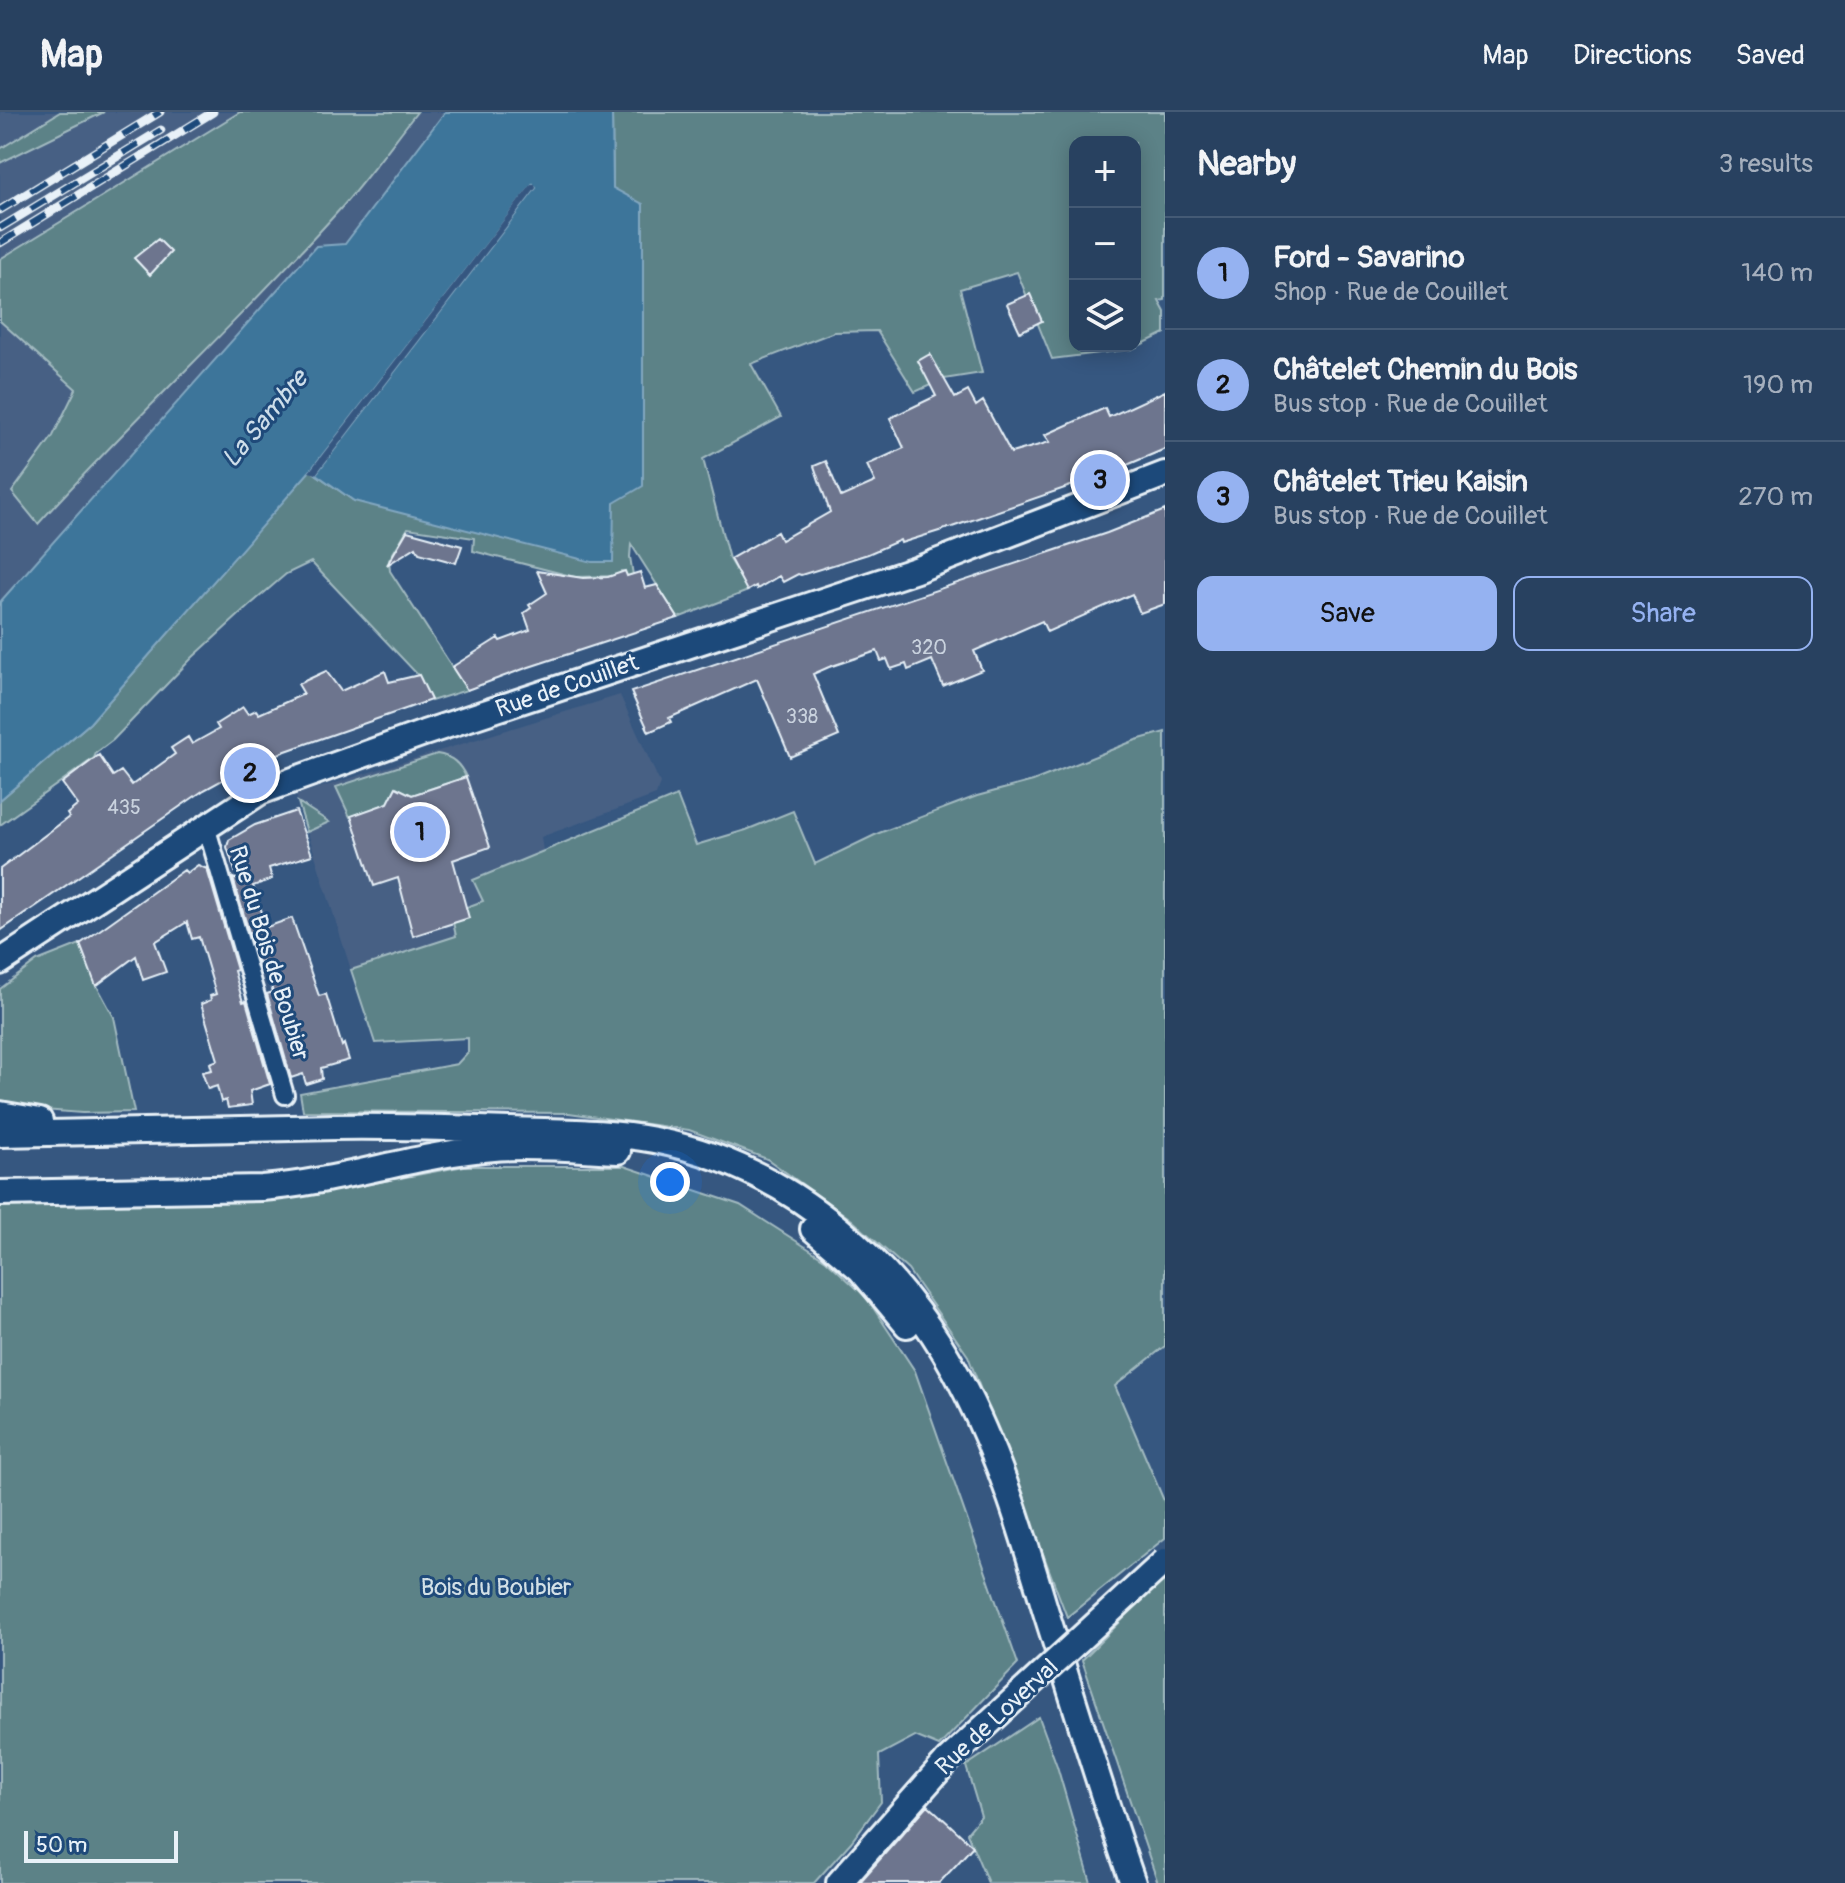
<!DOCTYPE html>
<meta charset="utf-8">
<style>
:root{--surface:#284160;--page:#344c69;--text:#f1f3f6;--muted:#a5afbd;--line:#445a75;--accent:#95b2f1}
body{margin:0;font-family:Pangolin,sans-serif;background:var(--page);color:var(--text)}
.controls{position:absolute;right:24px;top:24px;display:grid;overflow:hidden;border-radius:16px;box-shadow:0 4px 20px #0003}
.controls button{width:72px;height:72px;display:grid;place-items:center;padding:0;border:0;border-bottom:2px solid var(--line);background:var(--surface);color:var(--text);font:40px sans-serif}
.scale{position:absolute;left:24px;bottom:20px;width:154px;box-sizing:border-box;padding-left:8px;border:4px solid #e8f1f8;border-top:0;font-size:22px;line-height:28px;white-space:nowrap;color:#e8f1f8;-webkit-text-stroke:6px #1f4a7a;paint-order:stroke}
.you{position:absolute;left:670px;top:1070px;width:28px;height:28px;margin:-20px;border:6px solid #fff;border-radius:50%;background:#1a73e8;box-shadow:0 0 0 12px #1a73e833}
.badge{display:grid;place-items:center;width:52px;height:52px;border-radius:50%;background:var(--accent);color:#111;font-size:26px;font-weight:700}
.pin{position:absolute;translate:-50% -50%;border:4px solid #fff;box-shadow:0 2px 8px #0006}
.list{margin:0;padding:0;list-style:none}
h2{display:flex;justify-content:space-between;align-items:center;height:104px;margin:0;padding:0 32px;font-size:34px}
h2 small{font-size:26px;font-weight:400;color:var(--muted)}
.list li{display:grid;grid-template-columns:52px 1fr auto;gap:24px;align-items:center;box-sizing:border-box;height:112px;padding:0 32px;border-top:2px solid var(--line)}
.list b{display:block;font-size:30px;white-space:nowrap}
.list p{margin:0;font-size:26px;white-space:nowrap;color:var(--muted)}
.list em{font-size:26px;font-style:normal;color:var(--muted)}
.actions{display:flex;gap:16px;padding:24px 32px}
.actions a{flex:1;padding:18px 0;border:2px solid var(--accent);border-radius:16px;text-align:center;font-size:28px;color:var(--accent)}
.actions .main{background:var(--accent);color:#111}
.icon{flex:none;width:44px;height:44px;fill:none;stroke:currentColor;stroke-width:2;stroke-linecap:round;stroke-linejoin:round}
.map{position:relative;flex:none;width:1165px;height:1771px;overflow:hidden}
header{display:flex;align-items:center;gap:48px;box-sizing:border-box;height:112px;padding:0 40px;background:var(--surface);border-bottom:2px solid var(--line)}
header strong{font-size:38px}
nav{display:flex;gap:44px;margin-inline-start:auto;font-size:28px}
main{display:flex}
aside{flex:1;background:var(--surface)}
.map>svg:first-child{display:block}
</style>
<header>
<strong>Map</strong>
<nav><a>Map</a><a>Directions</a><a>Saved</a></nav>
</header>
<main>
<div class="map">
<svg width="1165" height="1771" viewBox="0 0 1165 1771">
<rect width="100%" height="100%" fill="#365780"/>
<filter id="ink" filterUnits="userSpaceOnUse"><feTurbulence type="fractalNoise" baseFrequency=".0125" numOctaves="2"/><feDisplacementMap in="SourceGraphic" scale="16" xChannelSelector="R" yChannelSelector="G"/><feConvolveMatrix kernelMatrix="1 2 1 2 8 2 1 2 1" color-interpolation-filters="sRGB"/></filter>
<g filter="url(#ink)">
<path fill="#466084" d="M0 0H445L344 133 315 134 0 490Z
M620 583 660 671 656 683 541 725 543 739 473 768 483 789 456 824 351 858 296 683Z"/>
<path fill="#5c8287" stroke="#a2bac0" stroke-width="2" fill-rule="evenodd" d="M60 0H104L0 51V37Z
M240 0H417C392 32 368 65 342 95 244 205 136 303 38 412L12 380 53 324 76 277 0 209V147Z
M612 0H1165V188L1159 189 1165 200V221L1132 237 1052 247 1017 160 960 177 982 261 944 267 915 280 877 219 834 220 751 252 781 305 703 347 729 447 748 479 678 506 631 432 630 445 633 463 627 467 624 459H621L620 464 575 465 473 439 474 426 408 416 389 448 390 459 467 578 431 589 418 563 311 450 286 462 250 493 192 546 113 628 96 641 94 646 0 713V688L90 611 310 358 354 389 613 76ZM1075 30H1135V234H1075Z
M1165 620V1234L1115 1274 1165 1391V1426L1067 1505 968 1244 908 1158 852 1108 767 1047 689 1018 569 1001 303 999 300 981 457 952 468 940V926L375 931 351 858 456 824 451 801 483 789 473 768 677 684 696 733 746 718 793 699 815 752 879 721 977 684 1033 669 1136 628Z
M437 642C452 644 460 652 466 665L412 683 396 675 388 691 350 705 336 675Z
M298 690 329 710 307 720Z
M80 832 97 874 114 905 134 1000 82 1001 5 995 0 992V877L37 849Z
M464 1054H624L740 1093 826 1148 866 1185 915 1259 1018 1552 939 1634 915 1624 879 1643 881 1690 851 1730 814 1771H0V1093L209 1088 337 1078Z
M1165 1465V1771H1158L1082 1548Z
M1039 1605 1057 1654 1091 1771H988L967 1721 981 1704 966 1654Z"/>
<path fill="#3e759a" stroke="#82a7c0" stroke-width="2" d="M445 0H612L613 76 643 92V374L614 391 613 450H592L354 389 316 362 536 76 533 72 309 360 90 611 0 688V490L316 134 345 132Z"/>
<path fill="#365780" d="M531 73H535L536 76 316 362 309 360Z"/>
<path fill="#6d758e" stroke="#e8f1f8" stroke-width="2" d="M158 127 171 140 150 163 134 146Z
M1030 182 1042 209 1020 220 1007 192Z
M930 242 955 286 968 279 976 294 983 289 1011 341 1050 330 1045 323 1105 296 1109 305 1165 279V337L1108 361 952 415 901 431 900 428 868 442 801 463 798 462 783 470 779 464 757 477 756 474 747 479 730 447 777 420 781 428 830 400 814 354 826 349 841 385 875 370 867 353 904 336 890 306 936 284 918 249Z
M1165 398V492L1140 501 1132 482 1047 520 1042 509 974 539 982 558 943 574 932 548 908 558 906 552 891 557 887 547 881 549 877 539 829 555 813 562 839 624 790 645 757 567 669 606 671 610 649 620 631 580 1107 421Z
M407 419 462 434 456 451 419 441 416 435 387 453Z
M537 459 583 466 608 465 625 459 627 464 640 460 645 476 657 473 678 506 526 556 467 578 452 555 498 526 500 529 530 518 524 501 531 496 529 493 547 481Z
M326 559 341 579 385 559 389 570 419 563 431 588 283 640 246 655 204 678 0 819V757L69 705 67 702 78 693 62 671 99 643 113 664 121 659 132 673 175 642 171 636 188 625 192 632 219 617 216 612 243 595 248 602 256 598 259 602 304 582 298 572Z
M466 665 490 735 453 748 469 806 413 824 398 766 374 774 351 704 388 691 396 675 412 683Z
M296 699 312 743 269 756 272 767 253 774 267 815 292 806 319 884 326 882 342 934 344 932 349 948 321 956 322 967 306 972 303 962 291 966 267 882 273 880 263 849 258 851 233 766 238 768 227 735 229 728 255 713Z
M198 753 207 757 237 858 234 859 243 890 246 889 270 972 250 979 252 993 228 996 226 988 221 990 217 974 208 977 202 960 212 958 210 951 218 948 201 892 211 888 210 884 216 882 199 825 192 827 187 810 155 830 166 860 143 868 136 844 96 874 80 832 184 758 187 761Z
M928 1693 973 1734 957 1752 939 1771H859Z"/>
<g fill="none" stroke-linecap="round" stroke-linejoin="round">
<defs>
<path id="street" d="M206 714 285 983"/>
<path id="secondary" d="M0 850 260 680 424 621 916 458 1165 362
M0 1002 40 1009
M0 1022C112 1019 224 1017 335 1015 394 1014 452 1016 511 1018 559 1020 607 1019 654 1028 793 1055 905 1155 966 1280 1001 1349 1023 1423 1045 1497 1074 1589 1101 1680 1133 1771
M0 1081 262 1076C341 1070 416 1042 494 1036 535 1033 577 1037 618 1039
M813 1117 860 1157 907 1213
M839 1771 947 1649"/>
</defs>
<use href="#street" stroke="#e8f1f8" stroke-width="22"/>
<use href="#secondary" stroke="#e8f1f8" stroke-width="30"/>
<use href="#street" stroke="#1f4a7a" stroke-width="16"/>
<use href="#secondary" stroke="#1f4a7a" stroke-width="24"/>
<defs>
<path id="rail" d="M0 98 160 0
M0 116 161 18
M0 131 213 0"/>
</defs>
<use href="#rail" stroke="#e8f1f8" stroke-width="9"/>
<use href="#rail" stroke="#1f4a7a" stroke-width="6" stroke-dasharray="18" stroke-linecap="butt"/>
<defs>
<path id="secondary-bridge" d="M947 1649 1165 1449"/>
</defs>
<use href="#secondary-bridge" stroke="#e8f1f8" stroke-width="30" stroke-linecap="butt"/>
<use href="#secondary-bridge" stroke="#1f4a7a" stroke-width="24"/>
</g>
</g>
<g text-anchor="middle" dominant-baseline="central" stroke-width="6" stroke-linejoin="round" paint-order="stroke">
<g font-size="20" fill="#c9d2de">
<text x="929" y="535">320</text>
<text x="802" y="604">338</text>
<text x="124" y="695">435</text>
</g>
<g font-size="24" fill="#e8f1f8" stroke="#1f4a7a">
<text transform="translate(567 574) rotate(-19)">Rue de Couillet</text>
<text transform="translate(269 841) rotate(73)">Rue du Bois de Boubier</text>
<text transform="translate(997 1605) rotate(-43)">Rue de Loverval</text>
</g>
<g font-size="24" fill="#d3e0e7" stroke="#1f4a7a">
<text x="496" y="1475">Bois du Boubier</text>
</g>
<g font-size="26" font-style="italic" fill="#cedeea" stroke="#1f4a7a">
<text transform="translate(265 307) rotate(-50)">La Sambre</text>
</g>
</g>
</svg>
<div class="controls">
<button>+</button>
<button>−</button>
<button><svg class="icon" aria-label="layers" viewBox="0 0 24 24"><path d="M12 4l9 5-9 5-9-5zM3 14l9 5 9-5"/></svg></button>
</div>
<div class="scale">50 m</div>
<div class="you"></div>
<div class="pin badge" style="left:420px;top:720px">1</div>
<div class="pin badge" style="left:250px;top:661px">2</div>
<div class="pin badge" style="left:1100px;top:368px">3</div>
</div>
<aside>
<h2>Nearby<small>3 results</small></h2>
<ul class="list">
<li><span class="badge">1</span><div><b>Ford - Savarino</b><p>Shop · Rue de Couillet</p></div><em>140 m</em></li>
<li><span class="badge">2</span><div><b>Châtelet Chemin du Bois</b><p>Bus stop · Rue de Couillet</p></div><em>190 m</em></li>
<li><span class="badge">3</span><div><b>Châtelet Trieu Kaisin</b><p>Bus stop · Rue de Couillet</p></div><em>270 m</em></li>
</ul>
<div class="actions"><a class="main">Save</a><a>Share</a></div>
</aside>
</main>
